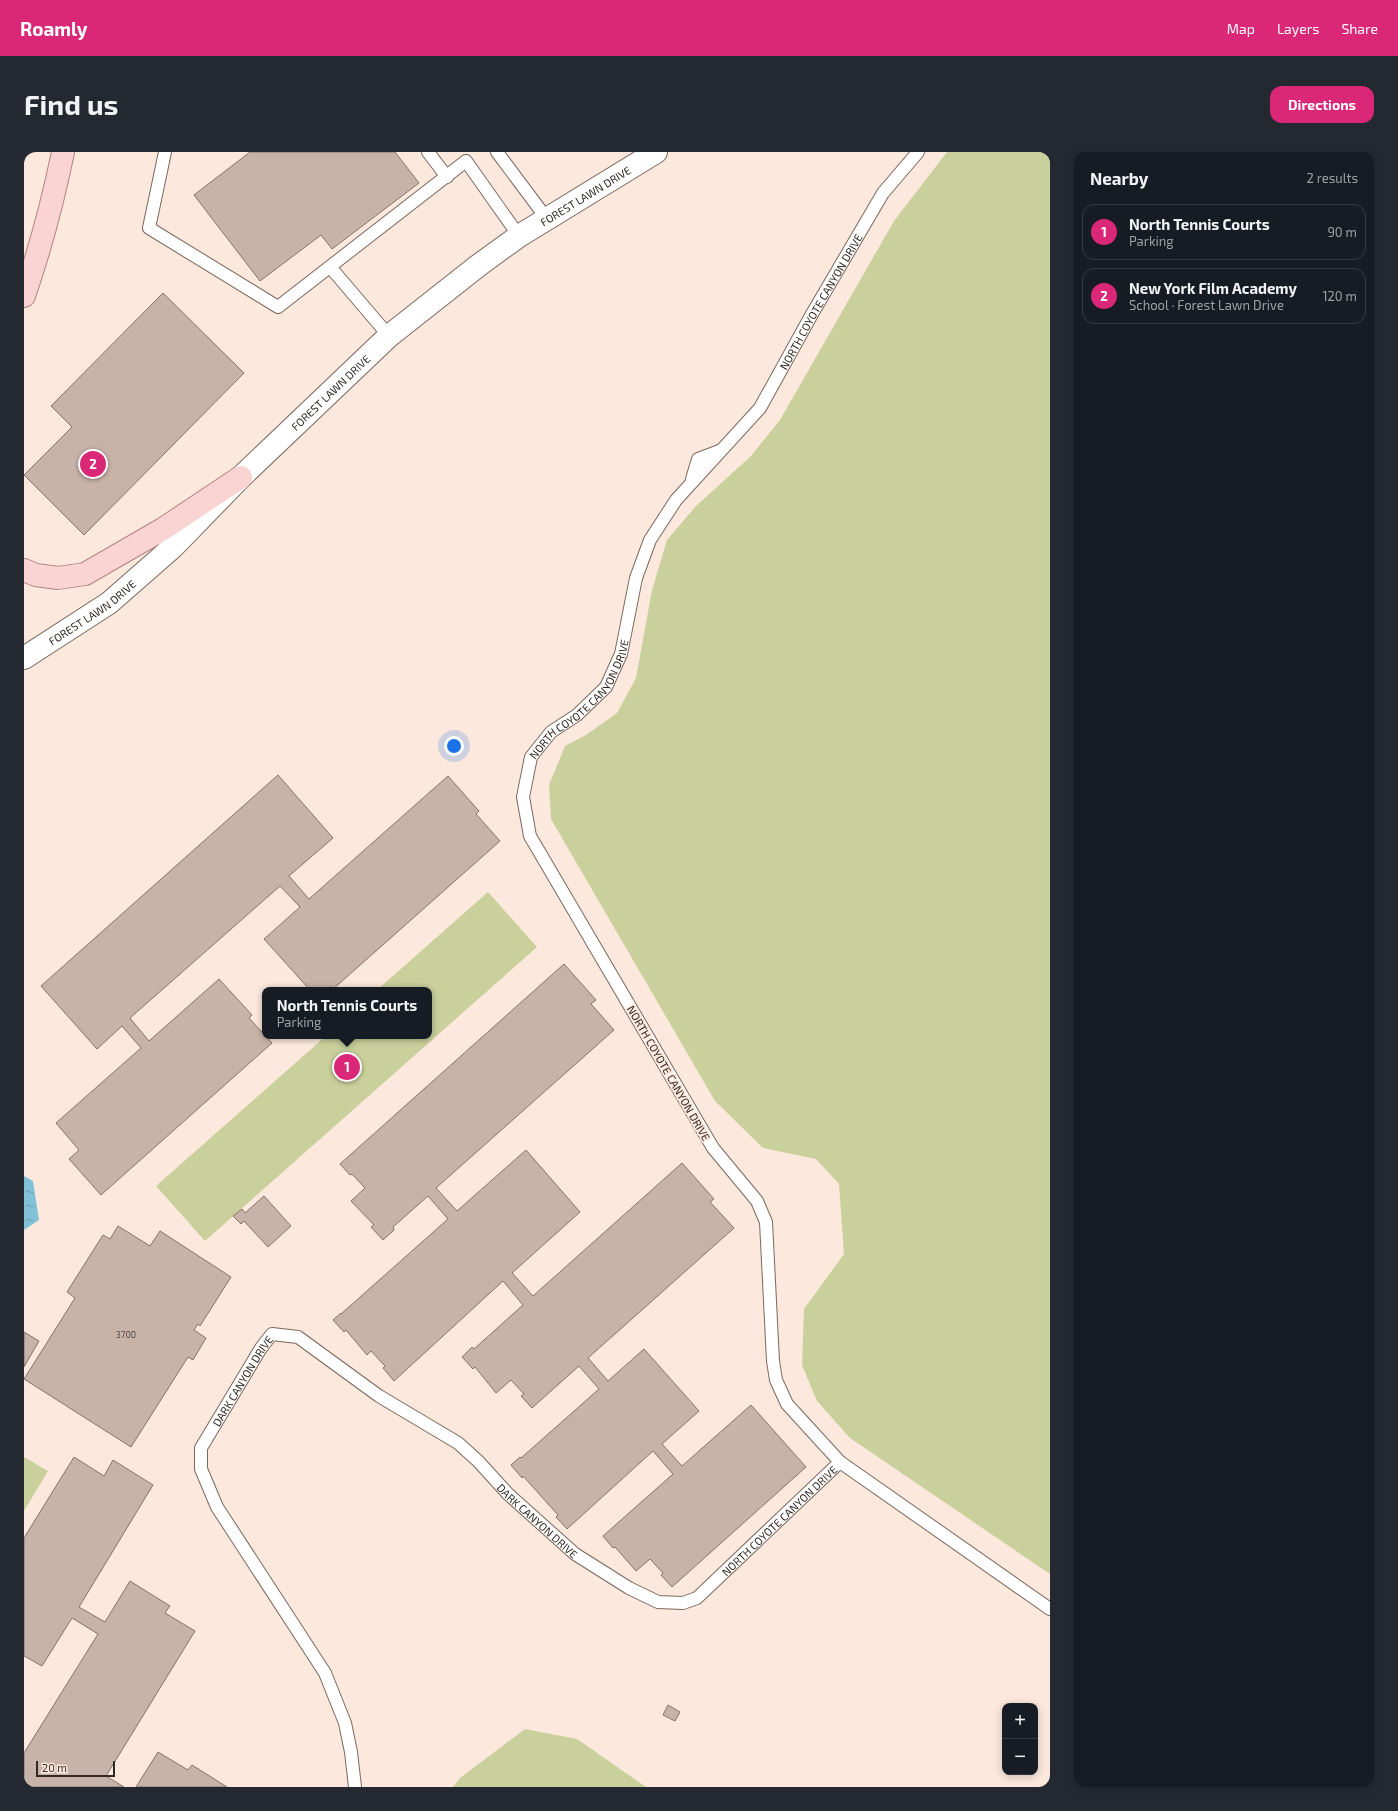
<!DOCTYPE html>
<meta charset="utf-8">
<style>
:root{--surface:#171b24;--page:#242831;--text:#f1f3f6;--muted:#9ea1a6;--line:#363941;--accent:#db2777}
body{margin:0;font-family:"Exo 2",sans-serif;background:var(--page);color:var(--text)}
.controls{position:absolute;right:12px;bottom:12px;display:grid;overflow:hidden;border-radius:8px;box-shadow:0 2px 10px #0003}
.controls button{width:36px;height:36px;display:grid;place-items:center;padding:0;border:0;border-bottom:1px solid var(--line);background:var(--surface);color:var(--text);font:20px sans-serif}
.scale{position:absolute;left:12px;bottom:10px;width:79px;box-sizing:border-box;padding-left:4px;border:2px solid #302824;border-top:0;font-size:11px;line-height:14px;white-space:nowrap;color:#302824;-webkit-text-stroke:3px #fce8dc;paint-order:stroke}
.you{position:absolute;left:430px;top:594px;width:14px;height:14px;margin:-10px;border:3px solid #fff;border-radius:50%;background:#1a73e8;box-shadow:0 0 0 6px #1a73e833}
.badge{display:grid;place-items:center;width:26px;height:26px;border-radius:50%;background:var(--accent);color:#fff;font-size:13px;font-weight:700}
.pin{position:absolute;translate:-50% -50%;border:2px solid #fff;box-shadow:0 1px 4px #0006}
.popup{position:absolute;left:238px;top:835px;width:170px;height:52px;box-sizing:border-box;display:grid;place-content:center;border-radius:8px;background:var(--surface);filter:drop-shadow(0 1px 3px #0005);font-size:13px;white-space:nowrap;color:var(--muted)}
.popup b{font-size:15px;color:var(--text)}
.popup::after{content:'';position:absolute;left:50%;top:100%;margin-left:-8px;border:8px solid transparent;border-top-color:var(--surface)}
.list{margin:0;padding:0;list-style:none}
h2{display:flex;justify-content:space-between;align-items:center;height:52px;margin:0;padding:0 16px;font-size:17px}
h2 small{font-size:13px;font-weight:400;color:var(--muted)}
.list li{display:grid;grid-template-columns:26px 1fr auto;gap:12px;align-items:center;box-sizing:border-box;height:56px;margin:0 8px 8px;padding:0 8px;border:1px solid var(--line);border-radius:12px}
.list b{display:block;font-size:15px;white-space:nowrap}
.list p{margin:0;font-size:13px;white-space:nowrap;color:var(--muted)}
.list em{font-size:13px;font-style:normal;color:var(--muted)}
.map{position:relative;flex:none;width:1026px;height:1635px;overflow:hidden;border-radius:12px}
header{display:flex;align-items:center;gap:24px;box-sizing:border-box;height:56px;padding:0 20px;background:var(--accent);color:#fff}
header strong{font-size:19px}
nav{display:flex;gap:22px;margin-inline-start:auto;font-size:14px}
.intro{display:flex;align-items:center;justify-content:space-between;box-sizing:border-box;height:96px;padding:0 24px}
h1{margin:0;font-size:28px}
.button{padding:10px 18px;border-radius:12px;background:var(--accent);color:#fff;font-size:14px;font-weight:700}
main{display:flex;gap:24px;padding:0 24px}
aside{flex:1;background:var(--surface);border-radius:12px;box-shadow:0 2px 10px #0003}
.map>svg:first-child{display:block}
</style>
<header>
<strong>Roamly</strong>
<nav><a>Map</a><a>Layers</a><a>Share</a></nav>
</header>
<div class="intro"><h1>Find us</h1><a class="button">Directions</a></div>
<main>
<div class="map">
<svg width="1026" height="1635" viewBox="0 0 1026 1635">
<defs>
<pattern id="water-ripples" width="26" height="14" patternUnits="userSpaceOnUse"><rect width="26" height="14" fill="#83c1d8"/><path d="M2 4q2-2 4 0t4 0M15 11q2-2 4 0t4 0" fill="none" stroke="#6c9daf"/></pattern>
</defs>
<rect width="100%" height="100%" fill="#fce8dc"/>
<path fill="#c9d09b" d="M923 0H1026V1422L826 1286 793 1249 778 1213 780 1157 820 1102 815 1032 792 1007 739 996 691 949 527 667 525 633 541 594 562 583 593 561 612 526 628 438 643 388 672 354 727 304 756 268 870 69Z
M464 740 513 795 181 1089 132 1034 302 884H405V838H353Z
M0 1305 24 1319 0 1359Z
M501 1577 553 1587 622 1635H429L436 1626Z"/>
<path fill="url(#water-ripples)" d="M0 1024 9 1029 15 1068 0 1078Z"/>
<path fill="#c7b3a8" stroke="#857369" d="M226 0H371L395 31 308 97 297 83 236 129 170 43Z
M139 141 220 221 60 383 0 323 48 275 27 254Z
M254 623 309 686 265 724 285 747 424 624 455 659 452 662 476 689 308 838H286L240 787 276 755 256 734 106 866 125 889 195 827 228 863 225 866 248 891 77 1043 45 1007 55 998 32 971 117 896 98 874 73 897 17 834Z
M540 812 572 848 567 852 590 878 412 1036 433 1059 502 998 556 1060 488 1121 509 1144 658 1011 690 1047 686 1050 710 1076 564 1206 584 1229 620 1197 675 1259 638 1292 658 1314 727 1253 782 1315 648 1435 637 1423 639 1421 626 1407 612 1419 591 1395 589 1396 579 1384 649 1322 629 1299 543 1377 532 1365 534 1363 499 1324 498 1326 487 1313 496 1305 497 1306 575 1237 555 1214 508 1256 497 1244 500 1242 487 1228 472 1241 451 1215 449 1217 438 1205 448 1195 450 1197 499 1153 479 1129 370 1229 359 1216 361 1214 347 1199 343 1203 322 1178 320 1180 309 1168 317 1161V1162L424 1067 404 1044 369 1075 370 1078 359 1088 347 1075 350 1073 327 1049 341 1036 328 1022 326 1023 316 1012Z
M240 1044 267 1074 244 1095 220 1069 217 1072 209 1064 218 1057 221 1061Z
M94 1074 126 1094 136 1079 207 1125 176 1174 174 1172 170 1178 182 1186 169 1208 164 1205 107 1295 0 1227 51 1146 43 1140 79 1083 86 1087Z
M0 1180 15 1189 0 1215Z
M50 1305 80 1324 89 1308 129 1333 55 1455 81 1470 106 1429 146 1454 141 1461 171 1479 82 1624 100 1635H0V1601L74 1482 48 1466 18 1514 0 1504V1386Z
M644 1553 656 1560 651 1569 639 1563Z
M134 1600 164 1618 168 1613 203 1635H112Z"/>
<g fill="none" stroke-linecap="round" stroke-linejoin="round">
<defs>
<g id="lane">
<path d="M141 0 125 76 254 155 442 9 495 84"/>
<path d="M404 0 423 25"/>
<path d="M473 0 523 67"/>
<path d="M307 116 365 184"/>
<path d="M668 327 674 307 695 299"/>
<path d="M816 1310 1026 1457"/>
<path id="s1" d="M331 1635 327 1600 321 1571 301 1521 193 1355 177 1317V1296L237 1196 248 1182 274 1185 355 1244 434 1291 454 1309 484 1342 551 1402 605 1436 634 1450 659 1451 673 1446 816 1310 763 1252 752 1228 749 1209 742 1070 733 1049 689 996 506 684 499 645 507 605 527 580 553 563 582 535 597 502 612 426 626 388 652 348 736 256 788 162 859 41 894 0"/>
</g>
<g id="secondary">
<path id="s2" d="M0 506 85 451 149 395 217 325 365 184 455 113 495 84 632 0"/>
</g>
<path id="primary" d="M0 144C16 97 29 49 39 0
M0 418 12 423 34 426 61 422 139 377 217 325"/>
</defs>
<use href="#lane" stroke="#7a685e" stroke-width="14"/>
<use href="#secondary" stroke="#7a685e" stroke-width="24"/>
<use href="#primary" stroke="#b18482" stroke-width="24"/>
<use href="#lane" stroke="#fff" stroke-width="12"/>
<use href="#secondary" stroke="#fff" stroke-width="22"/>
<use href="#primary" stroke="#fad3d3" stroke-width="22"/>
</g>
<g text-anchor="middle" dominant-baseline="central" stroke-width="3.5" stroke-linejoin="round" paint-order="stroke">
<g font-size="9" fill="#564b45">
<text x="102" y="1182">3700</text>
</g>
<g font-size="11" fill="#302824" stroke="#fce8dc">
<text stroke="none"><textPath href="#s2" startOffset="730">FOREST LAWN DRIVE</textPath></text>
<text stroke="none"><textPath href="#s1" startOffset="2576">NORTH COYOTE CANYON DRIVE</textPath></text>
<text stroke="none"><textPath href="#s2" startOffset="407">FOREST LAWN DRIVE</textPath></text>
<text stroke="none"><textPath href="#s2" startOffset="82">FOREST LAWN DRIVE</textPath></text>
<text stroke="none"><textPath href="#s1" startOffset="2101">NORTH COYOTE CANYON DRIVE</textPath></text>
<text transform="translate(645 921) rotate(60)">NORTH COYOTE CANYON DRIVE</text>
<text stroke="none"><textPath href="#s1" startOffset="458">DARK CANYON DRIVE</textPath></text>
<text stroke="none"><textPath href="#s1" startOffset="843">DARK CANYON DRIVE</textPath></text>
<text stroke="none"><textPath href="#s1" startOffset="1142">NORTH COYOTE CANYON DRIVE</textPath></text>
</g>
</g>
</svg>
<div class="controls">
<button>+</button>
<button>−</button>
</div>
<div class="scale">20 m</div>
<div class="you"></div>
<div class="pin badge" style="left:323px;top:915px">1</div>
<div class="popup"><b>North Tennis Courts</b>Parking</div>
<div class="pin badge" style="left:69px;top:312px">2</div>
</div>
<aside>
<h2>Nearby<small>2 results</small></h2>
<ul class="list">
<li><span class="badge">1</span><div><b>North Tennis Courts</b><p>Parking</p></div><em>90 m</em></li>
<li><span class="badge">2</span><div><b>New York Film Academy</b><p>School · Forest Lawn Drive</p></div><em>120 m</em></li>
</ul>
</aside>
</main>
